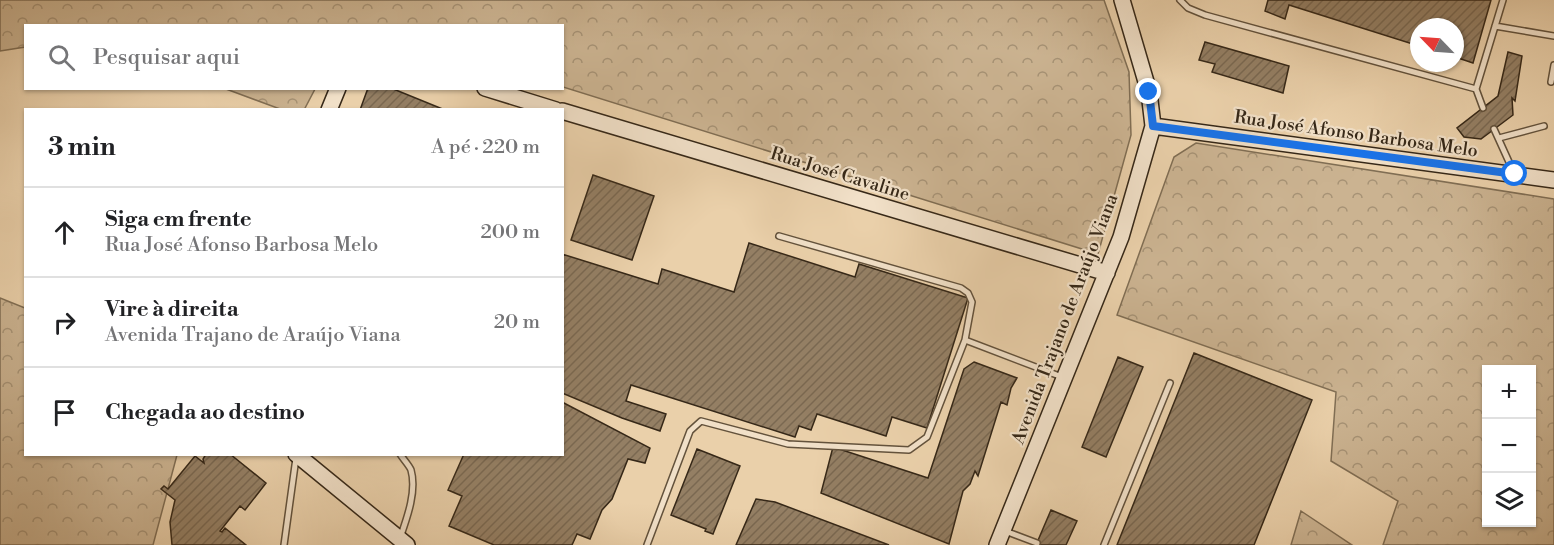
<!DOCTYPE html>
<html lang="pt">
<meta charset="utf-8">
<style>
:root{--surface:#fff;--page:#f2f2f2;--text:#202124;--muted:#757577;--line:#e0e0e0}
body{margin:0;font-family:"Libre Bodoni",serif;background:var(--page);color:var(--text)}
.controls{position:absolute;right:18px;bottom:18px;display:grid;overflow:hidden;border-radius:0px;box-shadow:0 2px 4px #0004}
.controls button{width:54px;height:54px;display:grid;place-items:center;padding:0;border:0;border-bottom:2px solid var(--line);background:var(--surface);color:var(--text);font:30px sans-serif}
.compass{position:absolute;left:1410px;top:18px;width:54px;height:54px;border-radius:50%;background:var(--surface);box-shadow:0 2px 4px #0004;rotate:295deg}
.stop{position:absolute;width:18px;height:18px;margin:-14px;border:4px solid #1a73e8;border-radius:50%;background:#fff}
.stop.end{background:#1a73e8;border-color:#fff;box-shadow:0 2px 6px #0008}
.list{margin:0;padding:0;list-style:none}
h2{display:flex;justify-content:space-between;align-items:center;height:78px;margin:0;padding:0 24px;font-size:26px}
h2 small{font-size:20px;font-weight:400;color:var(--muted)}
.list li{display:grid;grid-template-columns:39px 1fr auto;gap:18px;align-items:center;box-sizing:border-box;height:90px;padding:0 24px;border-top:2px solid var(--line)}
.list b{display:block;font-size:22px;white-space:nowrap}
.list p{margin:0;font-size:20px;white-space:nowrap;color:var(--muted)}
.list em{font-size:20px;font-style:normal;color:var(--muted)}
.icon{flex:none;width:33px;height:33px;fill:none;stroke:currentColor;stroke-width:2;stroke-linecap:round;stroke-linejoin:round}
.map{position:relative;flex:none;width:1554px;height:545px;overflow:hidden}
.search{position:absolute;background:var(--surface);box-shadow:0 2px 4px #0004;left:24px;top:24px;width:540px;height:66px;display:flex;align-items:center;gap:15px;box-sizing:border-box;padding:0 21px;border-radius:0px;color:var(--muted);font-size:22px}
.panel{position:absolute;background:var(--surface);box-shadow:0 2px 4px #0004;left:24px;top:108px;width:540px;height:348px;border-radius:0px}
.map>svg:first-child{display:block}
</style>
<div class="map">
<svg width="1554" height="545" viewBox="0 0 1554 545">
<defs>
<pattern id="forest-crowns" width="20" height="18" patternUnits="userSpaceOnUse" patternTransform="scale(1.5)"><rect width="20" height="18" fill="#cbb391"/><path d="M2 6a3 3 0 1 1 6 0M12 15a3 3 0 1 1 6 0" fill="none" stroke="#a69275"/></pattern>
<pattern id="building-hatch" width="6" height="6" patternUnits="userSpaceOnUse" patternTransform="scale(1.5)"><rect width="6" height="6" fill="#947f64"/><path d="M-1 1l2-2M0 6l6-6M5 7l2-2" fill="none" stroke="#7a6851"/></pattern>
</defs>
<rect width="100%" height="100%" fill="#ead0aa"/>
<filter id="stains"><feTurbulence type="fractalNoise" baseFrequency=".00333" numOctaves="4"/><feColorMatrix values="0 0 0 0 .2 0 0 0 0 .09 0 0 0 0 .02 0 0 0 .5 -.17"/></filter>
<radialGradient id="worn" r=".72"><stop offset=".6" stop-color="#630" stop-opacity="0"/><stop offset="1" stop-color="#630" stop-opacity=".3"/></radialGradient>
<path fill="url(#forest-crowns)" stroke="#806e54" stroke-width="1.5" fill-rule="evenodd" d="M0 0H1104L1129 72 1131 135 1098 254 563 87 562 26H26L25 47 0 51Z
M226 89H315L304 110 280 109Z
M1196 143 1554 199V545H1383L1398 501 1331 461 1336 392 1117 315 1174 157ZM1486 370H1532V522H1486Z
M0 298 25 308 26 454 177 455 153 545H0Z
M1301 511 1352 545H1291Z"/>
<path fill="url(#building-hatch)" stroke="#362818" stroke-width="1.5" d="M1268 0H1491L1473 63 1455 57V27H1419V46L1289 5 1285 19 1265 11Z
M1205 42 1289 66 1283 93 1212 72 1215 64 1199 60Z
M1508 52 1522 56 1515 101 1512 98 1513 115 1481 139 1464 137 1457 128 1498 96Z
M368 88H391L445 110H360Z
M593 175 654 196 632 260 571 240Z
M749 243 855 277 859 264 968 298 927 428 892 417 886 436 817 414 811 430 799 426 795 437 631 385 626 401 666 414 660 431 622 418 562 393V254L658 284 662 269 734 292Z
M1194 353 1312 400 1254 545H1117Z
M1118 357 1143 367 1106 457 1082 447Z
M974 362 1017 378 1011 388 1007 405 1001 402 978 476 975 471 970 484 963 491 949 544 821 493 833 447 928 478 964 369Z
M562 402 650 448 645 463 628 459 612 499 602 510 590 539 577 534 572 545H494L449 526 462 496 448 490 464 454H562Z
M697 449 740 466 713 534 705 531 706 529 671 515Z
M230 454 266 483 245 510 240 506 220 531 222 532 225 528 246 545H172L170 522 175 500 161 489 164 486 168 489 195 456 204 463 203 459 206 454Z
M756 499 775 502 889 545H736Z
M1051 510 1077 521 1066 545H1036Z"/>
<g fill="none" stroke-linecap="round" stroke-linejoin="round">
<defs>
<path id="lane" d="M1180 0 1188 8 1205 15 1476 89
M1495 26 1554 36
M1551 82 1554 65
M1483 108 1476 89 1503 0
M1494 129 1514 173
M1499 138 1544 126
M965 340 1062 377
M400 454C403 459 409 465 411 470 417 491 407 518 400 538
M1005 531 1037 543
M284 545 296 458
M647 545 690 431 701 421 788 444 909 450 927 437 965 340 972 302 968 293 961 288 779 236
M1104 545 1170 383"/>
<path id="secondary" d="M485 88 556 110
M329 110 338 88
M562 111 1107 273
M1153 126 1554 180
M296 454 407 545
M997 545 1121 237 1153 126 1149 92 1122 0"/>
</defs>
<use href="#lane" stroke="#63523c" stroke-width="8"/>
<use href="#secondary" stroke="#362818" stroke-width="18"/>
<use href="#lane" stroke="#f1e0c8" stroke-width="5"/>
<use href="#secondary" stroke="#f1e0c8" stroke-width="15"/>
</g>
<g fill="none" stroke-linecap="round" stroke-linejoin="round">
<path stroke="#1a73e8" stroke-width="8" d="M1149 92 1153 126 1515 174"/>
</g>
<g text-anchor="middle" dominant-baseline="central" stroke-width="4.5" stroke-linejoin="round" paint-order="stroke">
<g font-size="18" fill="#362818" stroke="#f1e0c8">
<text transform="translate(1356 134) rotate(8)">Rua José Afonso Barbosa Melo</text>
<text transform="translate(840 174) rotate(17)">Rua José Cavaline</text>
<text transform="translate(1065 319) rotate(-69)">Avenida Trajano de Araújo Viana</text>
</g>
</g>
<rect width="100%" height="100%" filter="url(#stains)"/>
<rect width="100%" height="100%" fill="url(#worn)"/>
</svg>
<div class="controls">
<button>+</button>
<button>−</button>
<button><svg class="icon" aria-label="layers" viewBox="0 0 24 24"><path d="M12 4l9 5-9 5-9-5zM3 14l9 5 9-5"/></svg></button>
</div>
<svg class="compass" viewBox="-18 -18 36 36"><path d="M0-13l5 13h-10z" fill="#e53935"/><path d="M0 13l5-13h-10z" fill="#757577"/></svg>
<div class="stop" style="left:1515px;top:174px"></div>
<div class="stop end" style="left:1149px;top:92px"></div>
<div class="search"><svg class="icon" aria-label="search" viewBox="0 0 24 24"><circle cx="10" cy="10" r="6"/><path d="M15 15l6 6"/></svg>Pesquisar aqui</div>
<section class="panel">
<h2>3 min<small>A pé · 220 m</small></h2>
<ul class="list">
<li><svg class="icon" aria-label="ahead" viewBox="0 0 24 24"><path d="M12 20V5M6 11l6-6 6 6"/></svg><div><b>Siga em frente</b><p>Rua José Afonso Barbosa Melo</p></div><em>200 m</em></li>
<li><svg class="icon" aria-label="right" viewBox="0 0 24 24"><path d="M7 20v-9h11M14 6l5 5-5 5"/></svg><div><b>Vire à direita</b><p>Avenida Trajano de Araújo Viana</p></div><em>20 m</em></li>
<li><svg class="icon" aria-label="arrive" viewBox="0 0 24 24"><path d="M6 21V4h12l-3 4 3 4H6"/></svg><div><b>Chegada ao destino</b></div></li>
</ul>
</section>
</div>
